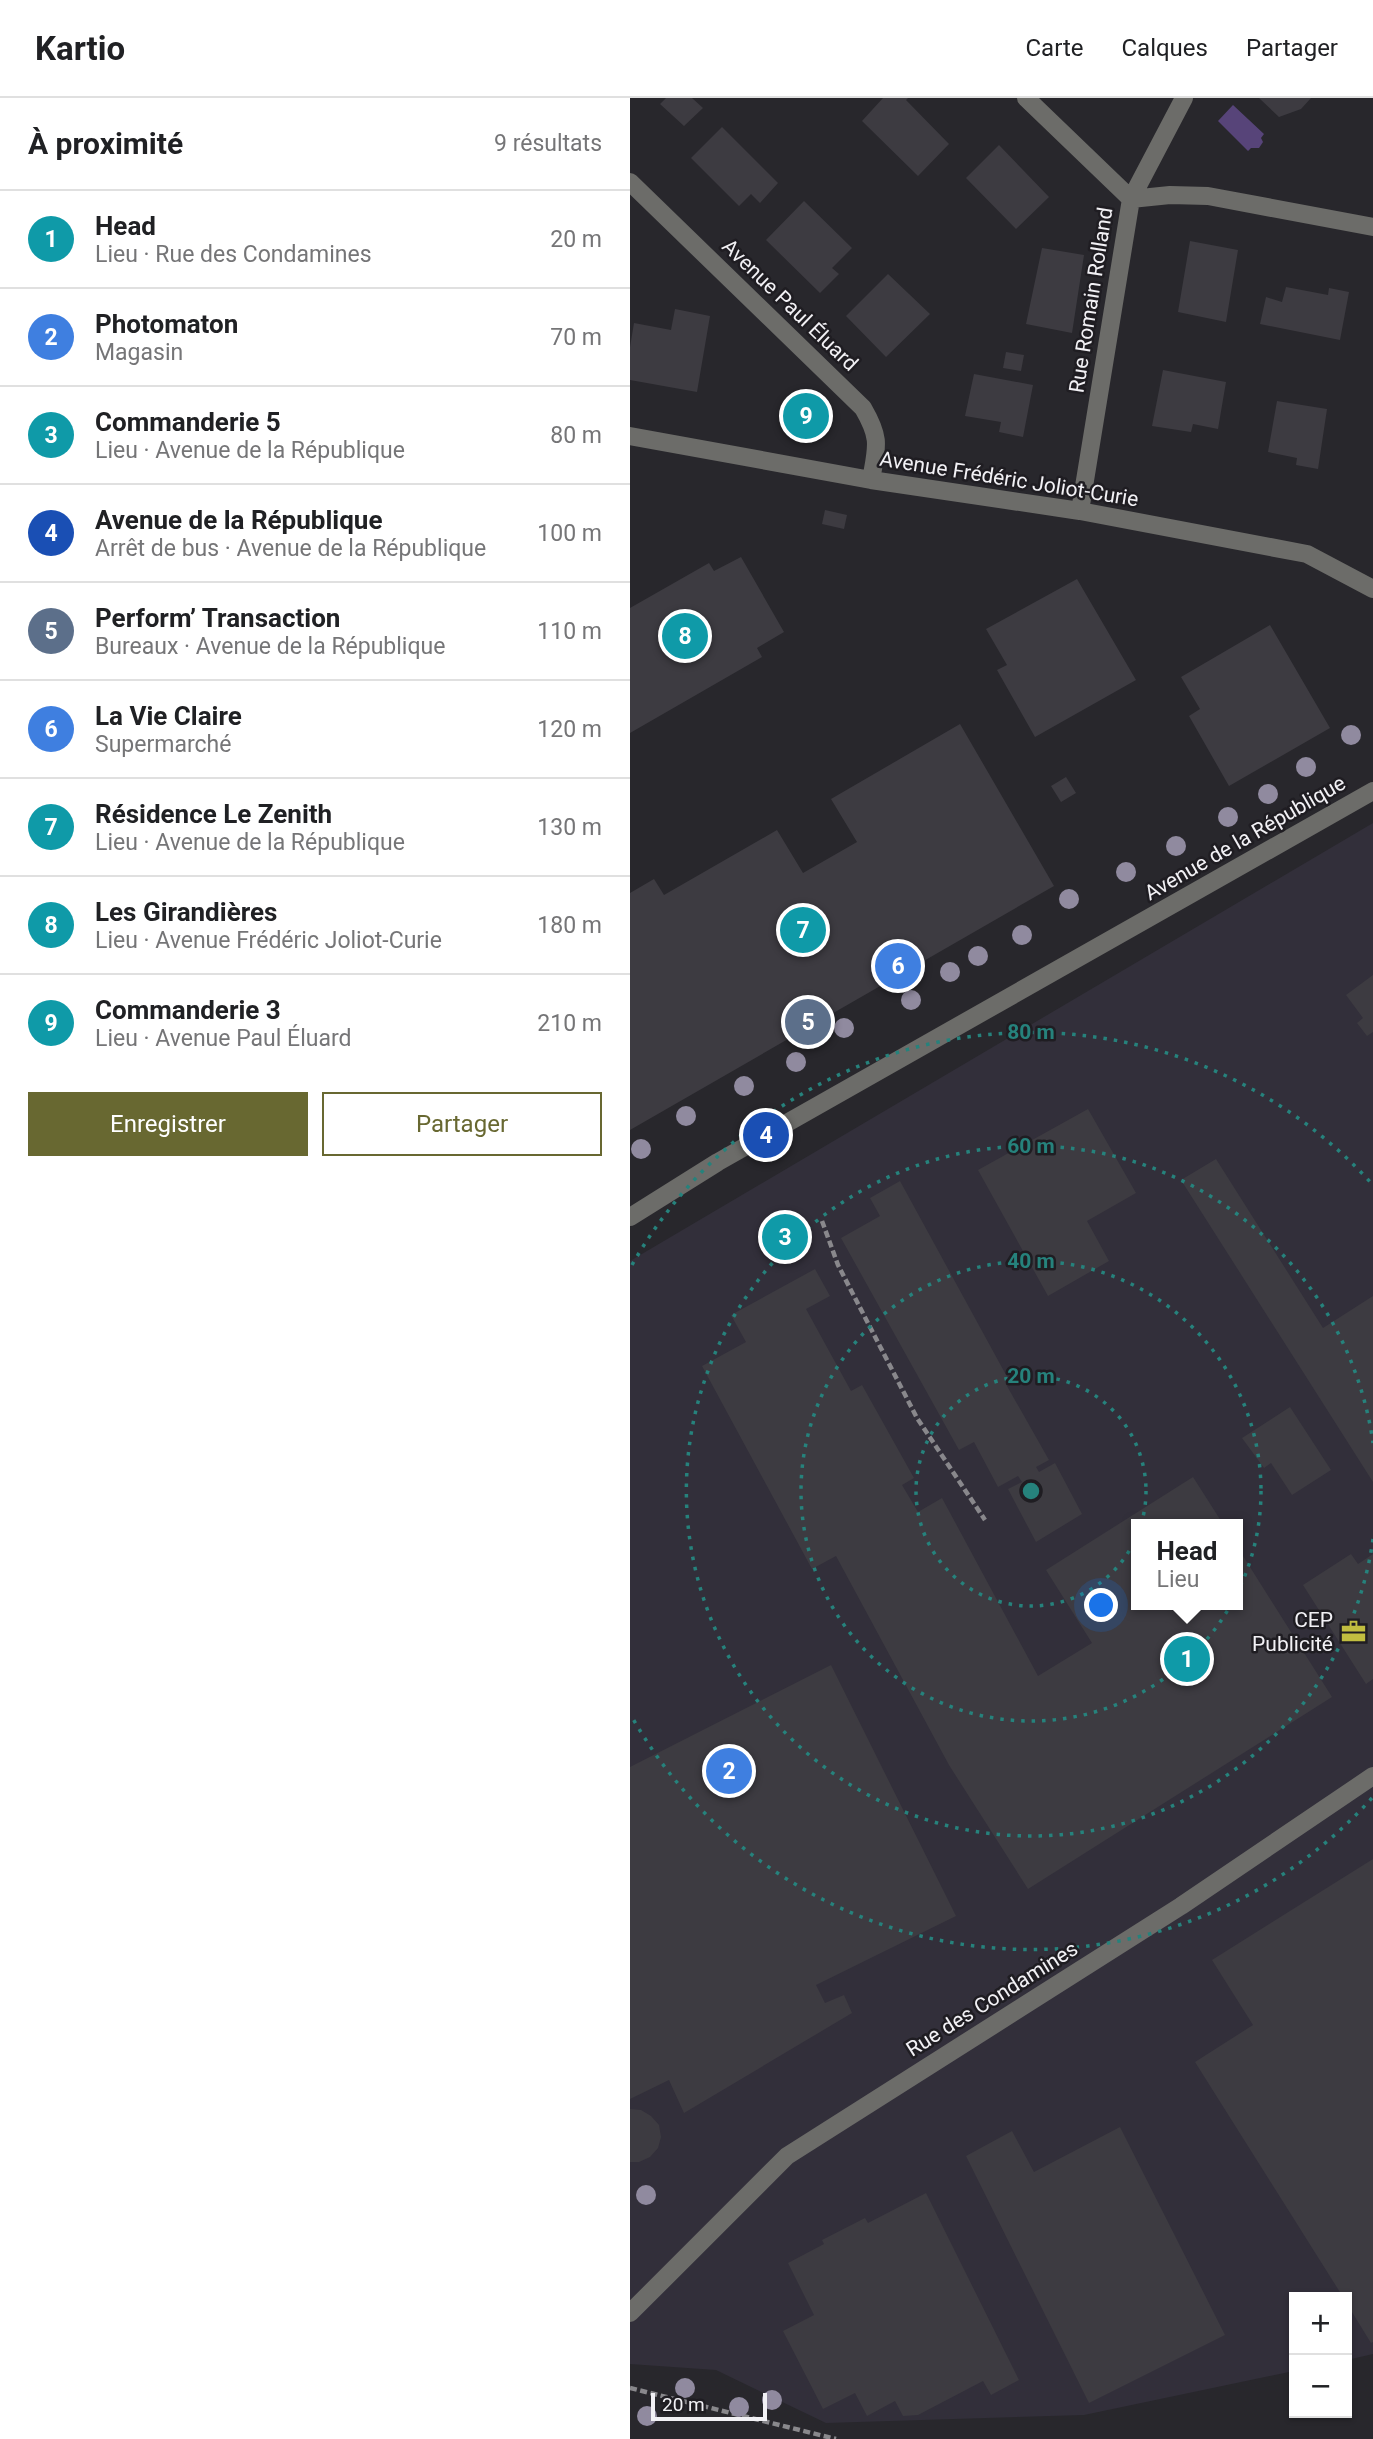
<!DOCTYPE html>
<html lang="fr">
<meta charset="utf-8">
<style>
:root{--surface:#fff;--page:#f6f6f6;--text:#202124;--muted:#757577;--line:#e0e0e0;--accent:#686831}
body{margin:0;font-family:Roboto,sans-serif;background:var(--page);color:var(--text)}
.controls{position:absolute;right:21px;bottom:21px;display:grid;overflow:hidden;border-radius:0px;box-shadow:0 2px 5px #0004}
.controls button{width:63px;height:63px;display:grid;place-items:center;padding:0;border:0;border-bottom:2px solid var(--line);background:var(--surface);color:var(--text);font:35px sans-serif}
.scale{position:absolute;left:21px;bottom:18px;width:116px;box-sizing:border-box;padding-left:7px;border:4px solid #f2f1f5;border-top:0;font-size:19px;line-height:24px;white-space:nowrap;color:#f2f1f5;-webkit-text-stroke:5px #1f1d22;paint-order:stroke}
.you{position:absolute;left:472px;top:1508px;width:24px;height:24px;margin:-18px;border:5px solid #fff;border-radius:50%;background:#1a73e8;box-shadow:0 0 0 10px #1a73e833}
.badge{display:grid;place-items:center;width:46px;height:46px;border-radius:50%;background:var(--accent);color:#fff;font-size:23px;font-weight:700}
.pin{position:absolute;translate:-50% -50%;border:4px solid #fff;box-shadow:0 2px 7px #0006}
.popup{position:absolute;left:501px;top:1421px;width:112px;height:91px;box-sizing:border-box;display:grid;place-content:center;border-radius:0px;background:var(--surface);filter:drop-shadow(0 2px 5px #0005);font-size:23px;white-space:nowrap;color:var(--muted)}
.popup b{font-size:26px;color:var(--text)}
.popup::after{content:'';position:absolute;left:50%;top:100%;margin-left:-14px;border:14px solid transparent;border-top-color:var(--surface)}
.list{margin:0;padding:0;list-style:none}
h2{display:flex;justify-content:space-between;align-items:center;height:91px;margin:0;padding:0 28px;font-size:30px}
h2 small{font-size:23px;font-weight:400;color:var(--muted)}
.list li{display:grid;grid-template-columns:46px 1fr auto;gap:21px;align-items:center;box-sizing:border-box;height:98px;padding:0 28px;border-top:2px solid var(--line)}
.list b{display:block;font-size:26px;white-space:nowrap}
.list p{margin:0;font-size:23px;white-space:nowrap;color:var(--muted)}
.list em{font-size:23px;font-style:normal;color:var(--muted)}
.actions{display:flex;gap:14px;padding:21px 28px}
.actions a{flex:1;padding:16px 0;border:2px solid var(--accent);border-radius:0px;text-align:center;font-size:24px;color:var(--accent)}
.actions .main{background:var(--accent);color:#fff}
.map{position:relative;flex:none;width:743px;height:2341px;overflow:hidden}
header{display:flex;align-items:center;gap:42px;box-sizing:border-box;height:98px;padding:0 35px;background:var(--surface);border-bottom:2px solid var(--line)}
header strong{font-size:33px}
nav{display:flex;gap:38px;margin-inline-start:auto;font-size:24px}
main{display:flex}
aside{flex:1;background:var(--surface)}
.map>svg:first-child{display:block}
</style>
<header>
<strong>Kartio</strong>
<nav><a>Carte</a><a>Calques</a><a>Partager</a></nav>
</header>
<main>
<aside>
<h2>À proximité<small>9 résultats</small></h2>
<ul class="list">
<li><span class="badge" style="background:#0f9aa8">1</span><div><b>Head</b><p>Lieu · Rue des Condamines</p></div><em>20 m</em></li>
<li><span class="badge" style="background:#3f7fe0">2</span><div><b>Photomaton</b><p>Magasin</p></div><em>70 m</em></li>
<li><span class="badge" style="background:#0f9aa8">3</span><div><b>Commanderie 5</b><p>Lieu · Avenue de la République</p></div><em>80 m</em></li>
<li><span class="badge" style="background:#1a4fb4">4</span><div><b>Avenue de la République</b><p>Arrêt de bus · Avenue de la République</p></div><em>100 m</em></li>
<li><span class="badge" style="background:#5c6f8a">5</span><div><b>Perform’ Transaction</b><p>Bureaux · Avenue de la République</p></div><em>110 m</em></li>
<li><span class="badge" style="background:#3f7fe0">6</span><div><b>La Vie Claire</b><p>Supermarché</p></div><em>120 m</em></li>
<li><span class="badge" style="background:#0f9aa8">7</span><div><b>Résidence Le Zenith</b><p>Lieu · Avenue de la République</p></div><em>130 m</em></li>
<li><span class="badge" style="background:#0f9aa8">8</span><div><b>Les Girandières</b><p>Lieu · Avenue Frédéric Joliot-Curie</p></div><em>180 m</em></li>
<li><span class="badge" style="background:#0f9aa8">9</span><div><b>Commanderie 3</b><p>Lieu · Avenue Paul Éluard</p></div><em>210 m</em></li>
</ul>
<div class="actions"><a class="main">Enregistrer</a><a>Partager</a></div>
</aside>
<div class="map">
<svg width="743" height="2341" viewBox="0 0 743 2341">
<rect width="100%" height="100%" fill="#28272c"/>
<path fill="#322f3a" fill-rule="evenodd" d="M743 725V2256L717 2262V2199H664V2273L454 2317 196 2325 86 2272 0 2266V1163ZM506 1426H608V1507H506Z"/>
<path fill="#574479" d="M603 7 634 36 631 40 633 44 629 50H621L618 53 588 23Z"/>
<path fill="#3d3b41" d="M36 0H62L73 10 54 28 30 6Z
M253 0H278L276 2 319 46 288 78 232 23Z
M629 0H681L671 11 649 19Z
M92 29 148 85 130 105 121 96 109 108 61 60Z
M369 47 419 99 386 131 336 80Z
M174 103 222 150 202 170 209 176 190 195 136 142Z
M560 143 608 152 596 224 548 214Z
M412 150 454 157 442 235 396 226Z
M258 176 300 216 256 259 216 218Z
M656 189 698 197 699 190 719 194 710 242 630 226 636 199 652 204Z
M45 211 80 218 67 294 0 282V249L4 225 41 232Z
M376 254 394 257 391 273 373 270Z
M533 272 596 284 588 331 563 326 561 334 522 328Z
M344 276 403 287 393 339 369 334 371 324 335 318Z
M647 303 697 311 688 371 666 367 667 360 638 354Z
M166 304 190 308 187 332 161 327Z
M195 412 217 417 214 431 192 426Z
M111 459 154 534 127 550 132 559 0 635V510L79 465 84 473Z
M447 481 506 582 405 639 367 572 377 567 356 531Z
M640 527 700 630 599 688 559 618 570 611 551 579Z
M330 626 424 788 0 1032V795L24 781 34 797 147 732 173 775 227 744 201 701Z
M436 679 446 695 431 704 421 688Z
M743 877V934L737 938 727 925 733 920 716 897Z
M458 1011 506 1095 457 1123 479 1163 418 1198 348 1072Z
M586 1061 693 1230 743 1198V1384L551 1082Z
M270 1083 381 1286 377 1288 419 1362 406 1369 409 1374 425 1365 452 1416 406 1444 378 1391 392 1384 388 1378 368 1389 344 1344 329 1352 211 1140 250 1118 240 1100Z
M159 1122 170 1144 151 1155 139 1134Z
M185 1171 200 1198 176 1211 221 1293 232 1287 284 1380 272 1387 288 1414 312 1400 408 1578 462 1545 416 1472 563 1379 593 1426H506V1507H608V1450L702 1599 398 1791 319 1667 206 1458 182 1471 72 1268 116 1244 101 1217Z
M660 1309 701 1372 662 1397 641 1365 634 1370 612 1340Z
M721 1456 728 1466 743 1456V1581L736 1586 673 1487Z
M201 1567 326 1818 186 1887 195 1905 214 1897 222 1915 54 2015 39 1982 0 2001V1669Z
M743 1761V2244L741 2245 717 2206V2199H713L565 1964 623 1927 582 1862Z
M0 2011 11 2012 21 2018 29 2027 31 2039 28 2050 20 2059 9 2064H0Z
M490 2029 595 2237 459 2305 336 2058 382 2033 404 2074Z
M296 2095 389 2282 361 2297 353 2283 288 2317 273 2318 265 2303 237 2318 225 2295 193 2311 153 2233 184 2217 158 2165 194 2146 192 2142 235 2120 238 2125Z"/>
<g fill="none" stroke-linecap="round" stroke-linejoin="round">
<path stroke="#89888c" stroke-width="4.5" stroke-dasharray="7 3.5" stroke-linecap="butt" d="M192 1123 208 1167 287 1320 355 1422
M0 2290 206 2341"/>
<path stroke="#6c6c69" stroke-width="18" d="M396 0 501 101 450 413
M0 84 233 310C251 341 247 348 241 382
M501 101 540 97 578 98 743 129
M501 101 554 0
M0 338 241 382 450 413 677 456 743 491
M0 2215 157 2058 551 1808 743 1678"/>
<path stroke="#6c6c69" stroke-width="18" d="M0 1119 88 1064 743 693"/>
</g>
<g fill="#908a9f">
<circle cx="721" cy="637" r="10"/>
<circle cx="676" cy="669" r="10"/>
<circle cx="638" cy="696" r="10"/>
<circle cx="598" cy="719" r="10"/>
<circle cx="546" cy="748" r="10"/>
<circle cx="496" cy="774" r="10"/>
<circle cx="439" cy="801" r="10"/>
<circle cx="392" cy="837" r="10"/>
<circle cx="348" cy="858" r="10"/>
<circle cx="320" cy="874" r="10"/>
<circle cx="281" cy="902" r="10"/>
<circle cx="214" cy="930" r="10"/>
<circle cx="166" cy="964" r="10"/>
<circle cx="114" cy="988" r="10"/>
<circle cx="56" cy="1018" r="10"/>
<circle cx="11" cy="1051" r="10"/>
<circle cx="16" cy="2097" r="10"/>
<circle cx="55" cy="2290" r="10"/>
<circle cx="142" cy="2302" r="10"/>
<circle cx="109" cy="2309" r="10"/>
<circle cx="17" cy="2318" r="10"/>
</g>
<g fill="none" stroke="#26827c" stroke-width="3.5" stroke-dasharray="3.5 7">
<circle cx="401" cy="1393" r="115"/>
<circle cx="401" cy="1393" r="230"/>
<path d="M743 1441A345 345 0 1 1 743 1345"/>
<path d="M742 1700A459 459 0 0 1 2 1619M2 1167A459 459 0 0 1 742 1086"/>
</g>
<defs>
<symbol id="office-bare" viewBox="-9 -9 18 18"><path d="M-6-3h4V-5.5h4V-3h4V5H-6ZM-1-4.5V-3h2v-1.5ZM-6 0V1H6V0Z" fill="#c1be40" stroke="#1f1d22" stroke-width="2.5" paint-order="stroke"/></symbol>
</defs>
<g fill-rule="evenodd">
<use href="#office-bare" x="706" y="1516" width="35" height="35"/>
</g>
<g text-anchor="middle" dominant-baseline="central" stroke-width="5" stroke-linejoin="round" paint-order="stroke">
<g font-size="21" fill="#f2f1f5" stroke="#1f1d22">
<text transform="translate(461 202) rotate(-81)">Rue Romain Rolland</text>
<text transform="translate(160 207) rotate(44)">Avenue Paul Éluard</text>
<text transform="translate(379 381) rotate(9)">Avenue Frédéric Joliot-Curie</text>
<text transform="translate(615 740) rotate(-30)">Avenue de la République</text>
<text transform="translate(362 1901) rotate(-32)">Rue des Condamines</text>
</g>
<g font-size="21" fill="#f2f1f5" stroke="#1f1d22" text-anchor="end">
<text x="703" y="1522">CEP<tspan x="703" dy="24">Publicité</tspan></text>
</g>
</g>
<circle cx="401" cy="1393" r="10" fill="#26827c" stroke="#1f1d22" stroke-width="3.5"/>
<g font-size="21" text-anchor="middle" font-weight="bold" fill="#26827c" stroke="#1f1d22" stroke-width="5" stroke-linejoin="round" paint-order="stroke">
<text x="401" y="941">80 m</text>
<text x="401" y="1055">60 m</text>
<text x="401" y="1170">40 m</text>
<text x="401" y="1285">20 m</text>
</g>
</svg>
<div class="controls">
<button>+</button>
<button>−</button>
</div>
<div class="scale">20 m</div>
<div class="you"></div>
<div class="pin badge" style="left:557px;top:1561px;background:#0f9aa8">1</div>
<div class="popup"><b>Head</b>Lieu</div>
<div class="pin badge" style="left:99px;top:1673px;background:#3f7fe0">2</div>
<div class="pin badge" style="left:155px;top:1139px;background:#0f9aa8">3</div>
<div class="pin badge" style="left:136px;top:1037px;background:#1a4fb4">4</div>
<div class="pin badge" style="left:178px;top:924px;background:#5c6f8a">5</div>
<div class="pin badge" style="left:268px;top:868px;background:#3f7fe0">6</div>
<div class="pin badge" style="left:173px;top:832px;background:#0f9aa8">7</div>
<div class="pin badge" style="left:55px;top:538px;background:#0f9aa8">8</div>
<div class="pin badge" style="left:176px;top:318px;background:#0f9aa8">9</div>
</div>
</main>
